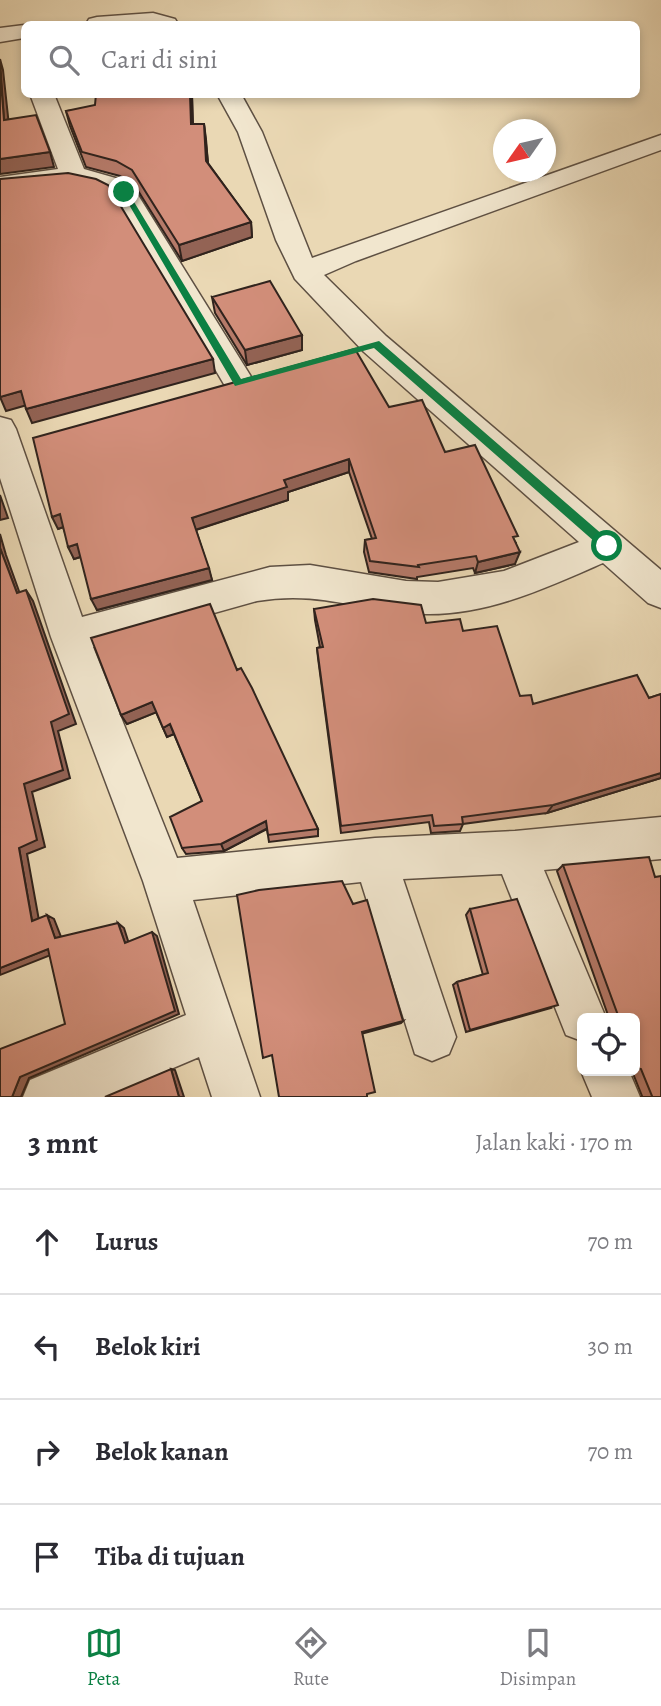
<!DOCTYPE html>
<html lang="id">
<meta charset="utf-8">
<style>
:root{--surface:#fff;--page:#f2f2f3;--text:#2b2b33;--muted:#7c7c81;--line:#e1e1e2;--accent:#0b8043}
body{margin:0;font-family:Alegreya,serif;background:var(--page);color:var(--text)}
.controls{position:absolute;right:21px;bottom:21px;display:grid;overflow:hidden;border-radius:10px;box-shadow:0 4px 10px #0003}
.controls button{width:63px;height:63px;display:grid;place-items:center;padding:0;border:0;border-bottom:2px solid var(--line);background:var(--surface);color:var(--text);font:35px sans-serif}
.compass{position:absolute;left:493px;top:119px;width:63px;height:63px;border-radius:50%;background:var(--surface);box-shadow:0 4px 10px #0003;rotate:236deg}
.stop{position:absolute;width:21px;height:21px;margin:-16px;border:5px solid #0b8043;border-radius:50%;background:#fff}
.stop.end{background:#0b8043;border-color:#fff;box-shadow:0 2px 7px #0008}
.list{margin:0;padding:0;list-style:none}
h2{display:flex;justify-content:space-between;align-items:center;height:91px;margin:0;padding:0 28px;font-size:30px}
h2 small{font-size:23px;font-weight:400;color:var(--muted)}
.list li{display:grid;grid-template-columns:46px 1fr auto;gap:21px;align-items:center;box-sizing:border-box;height:105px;padding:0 28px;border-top:2px solid var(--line)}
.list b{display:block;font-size:26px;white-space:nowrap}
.list em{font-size:23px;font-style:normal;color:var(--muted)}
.icon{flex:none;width:38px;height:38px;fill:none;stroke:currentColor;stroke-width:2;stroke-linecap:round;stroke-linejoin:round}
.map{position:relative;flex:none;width:661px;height:1097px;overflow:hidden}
.search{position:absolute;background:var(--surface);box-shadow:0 4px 10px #0003;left:21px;right:21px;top:21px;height:77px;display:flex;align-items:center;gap:18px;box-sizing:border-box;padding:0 24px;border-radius:10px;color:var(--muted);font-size:26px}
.sheet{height:511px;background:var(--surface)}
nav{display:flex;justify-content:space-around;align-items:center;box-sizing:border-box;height:98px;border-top:2px solid var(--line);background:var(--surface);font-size:19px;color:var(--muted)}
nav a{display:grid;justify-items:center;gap:4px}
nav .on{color:var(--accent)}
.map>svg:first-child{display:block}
</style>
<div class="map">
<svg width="661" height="1097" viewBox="0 0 661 1097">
<rect width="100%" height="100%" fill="#ead8b4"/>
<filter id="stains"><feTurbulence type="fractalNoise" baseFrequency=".00286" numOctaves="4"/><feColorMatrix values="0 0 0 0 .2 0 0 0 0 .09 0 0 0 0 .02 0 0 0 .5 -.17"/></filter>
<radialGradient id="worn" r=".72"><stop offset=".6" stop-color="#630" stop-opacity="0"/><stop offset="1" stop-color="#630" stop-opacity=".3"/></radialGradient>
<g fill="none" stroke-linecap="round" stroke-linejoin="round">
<defs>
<path id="street" d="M153 13 175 19 178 24H86L89 19 97 17Z
M24 25V38L0 42V28Z
M30 94H54L84 169 119 179 133 187 250 375 254 383 250 391 239 395 228 391 114 198C79 176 39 186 0 193V177L58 169Z
M217 94H241L262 132 312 258 661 135V150L356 261 324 275 386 336 661 570V608L648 603 603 563C546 588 486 616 423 614 362 612 321 590 257 601L93 647 177 858 375 838 515 831 661 817V859L544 870 606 1018H582V1041L566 1035 502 874 403 879 456 1037 449 1054 432 1061 415 1054 361 882 193 900 260 1097H212L199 1057 105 1097H23L30 1080 186 1015 143 881 51 637 0 478V417L11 420 16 429 82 617 270 567 310 565 406 581 438 582 504 571 579 542 364 352 295 279 276 240 238 132Z
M582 1068V1071H629L640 1097H592L581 1071Z"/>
</defs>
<use href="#street" stroke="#5e5043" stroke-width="3"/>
<use href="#street" fill="#f1e6ce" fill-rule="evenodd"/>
</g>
<path fill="#b57a69" stroke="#30231d" stroke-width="2" d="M192 95 193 124H204L208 163 251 222 252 237 182 261 135 186 120 176 86 167 70 126 66 111Z
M212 297 302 335V350L247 365 215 313Z
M389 407 445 452 516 543 515 564 475 573 473 568 417 577V579L369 572 364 552 365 540 372 539 349 472 288 492V500L196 530 212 580 97 610 81 557 74 559 63 527 58 529Z
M314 609 426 623 463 631 520 696 533 704 649 698 661 694V778L547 813 463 824 460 831 431 833 429 822 341 833 318 658 317 648 320 647 315 620Z
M237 670 318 829V836L269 842 267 829 224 851 186 854 182 848 202 801 174 734 167 737 156 712 127 724 121 715Z
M563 865 655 877 661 1097H641L642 1096 632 1071H635V1018H609L557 871Z
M470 909 551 1008 466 1032 453 985 457 982 483 975 466 915Z"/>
<path fill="#936355" stroke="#30231d" stroke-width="2" d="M0 59 3 70 10 135 4 120Z
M190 94 192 95 193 140 191 124Z
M204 124 206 139 209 176 206 161Z
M50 152 54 167 0 174V159Z
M251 222 252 237 182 261 179 245Z
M302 335V350L247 365 245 350Z
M213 359 215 373 32 423 26 409Z
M21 391 27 405 6 411 0 397Z
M349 459V472L288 492V500L195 530 192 518 284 480Z
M0 495 8 518 0 520Z
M60 514 66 526 58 529 52 517Z
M0 534 6 555 24 605 17 593 0 548Z
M77 544 83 556 74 559 68 547Z
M520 552 515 564 475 573 478 562Z
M209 568 212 580 97 610 91 599Z
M26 590 33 601 76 724 58 731 70 778 32 792 45 847 27 854 40 926 32 921 19 848 24 784 51 722Z
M152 702 157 712 127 724 121 715Z
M170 724 174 734 167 737 163 728Z
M661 773V778L547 813 553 805Z
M266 821 268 828 224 851 221 844Z
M47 915 54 919 63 942 55 938Z
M118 923 124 928 130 947 125 943Z
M152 932 157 936 179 1014 29 1078 21 1097H12L20 1077Z
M48 949 56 953 0 975V968Z
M403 1021 401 1023 361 1034 362 1032Z
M171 1069 175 1070 184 1097H179Z"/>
<path fill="#d28e7a" stroke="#30231d" stroke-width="2" d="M0 70 4 120 36 115 50 152 0 159Z
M96 94H190L191 124H204L206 161 251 222 179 245 132 170 116 161 82 152 66 111 95 105Z
M68 173 96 179 108 185 213 359 26 409 21 391 0 397V179Z
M270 281 302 335 245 350 212 297Z
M355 349 389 407 422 400 445 452 475 445 518 536 513 537 520 552 478 562 476 556 418 565 419 567 370 561 365 540 376 538 349 459 284 480 287 487 192 518 209 568 91 599 77 544 68 547 60 514 52 517 33 438Z
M0 548 17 593 26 590 69 714 51 722 63 770 24 784 37 840 19 848 32 921 47 915 55 938 118 923 125 943 152 932 175 1011 20 1077 12 1097H0V1049L65 1024 48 949 0 968Z
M373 599 421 605 426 623 460 619 463 631 497 626 520 696 531 695 533 704 637 675 649 698 661 694V773L553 805 462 817 463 824 434 826 432 815 341 826 317 648 323 647 314 609Z
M210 604 237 670 241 668 252 688 318 829 268 835 266 821 221 844 182 848 170 817 202 801 170 724 163 728 152 702 121 715 91 638Z
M649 857 655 877 661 876V1097H651L652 1096 641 1069 637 1068 635 1063V1018H619L563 865Z
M342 881 353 904 367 900 403 1021 362 1032 375 1092 367 1094V1097H279L272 1055 263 1058 237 895 259 890Z
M517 899 558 1005 470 1030 457 982 488 973 470 909Z
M171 1069 179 1097H105Z"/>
<path fill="#0b8043" d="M121 191 128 192 241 379 379 341 611 542V549H603L374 348 235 386Z"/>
<rect width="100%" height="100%" filter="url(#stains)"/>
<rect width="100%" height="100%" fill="url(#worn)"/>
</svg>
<div class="controls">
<button><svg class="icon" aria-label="locate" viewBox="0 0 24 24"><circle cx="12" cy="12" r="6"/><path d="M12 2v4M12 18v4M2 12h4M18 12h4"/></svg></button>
</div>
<svg class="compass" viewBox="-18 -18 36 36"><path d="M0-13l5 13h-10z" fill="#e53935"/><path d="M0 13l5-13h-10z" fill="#7c7c81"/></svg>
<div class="stop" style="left:607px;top:546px"></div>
<div class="stop end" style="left:124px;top:192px"></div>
<div class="search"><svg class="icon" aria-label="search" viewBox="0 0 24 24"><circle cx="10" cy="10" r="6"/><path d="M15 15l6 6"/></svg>Cari di sini</div>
</div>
<section class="sheet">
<h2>3 mnt<small>Jalan kaki · 170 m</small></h2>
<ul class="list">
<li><svg class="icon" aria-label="ahead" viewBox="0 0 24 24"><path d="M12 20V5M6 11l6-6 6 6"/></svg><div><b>Lurus</b></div><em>70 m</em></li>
<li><svg class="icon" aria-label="left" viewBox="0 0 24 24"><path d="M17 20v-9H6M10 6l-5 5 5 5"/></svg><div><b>Belok kiri</b></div><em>30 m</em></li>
<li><svg class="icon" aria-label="right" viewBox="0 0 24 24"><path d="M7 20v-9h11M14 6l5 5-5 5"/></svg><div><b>Belok kanan</b></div><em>70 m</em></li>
<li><svg class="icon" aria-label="arrive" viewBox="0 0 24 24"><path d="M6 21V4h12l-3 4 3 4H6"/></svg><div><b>Tiba di tujuan</b></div></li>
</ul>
</section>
<nav>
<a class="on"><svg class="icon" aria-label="map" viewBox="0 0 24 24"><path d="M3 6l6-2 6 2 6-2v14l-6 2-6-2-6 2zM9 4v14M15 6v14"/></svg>Peta</a>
<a><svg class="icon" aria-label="directions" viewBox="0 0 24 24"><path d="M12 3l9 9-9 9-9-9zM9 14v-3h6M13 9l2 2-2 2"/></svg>Rute</a>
<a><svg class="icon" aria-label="saved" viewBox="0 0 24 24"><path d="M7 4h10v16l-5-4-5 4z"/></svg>Disimpan</a>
</nav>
